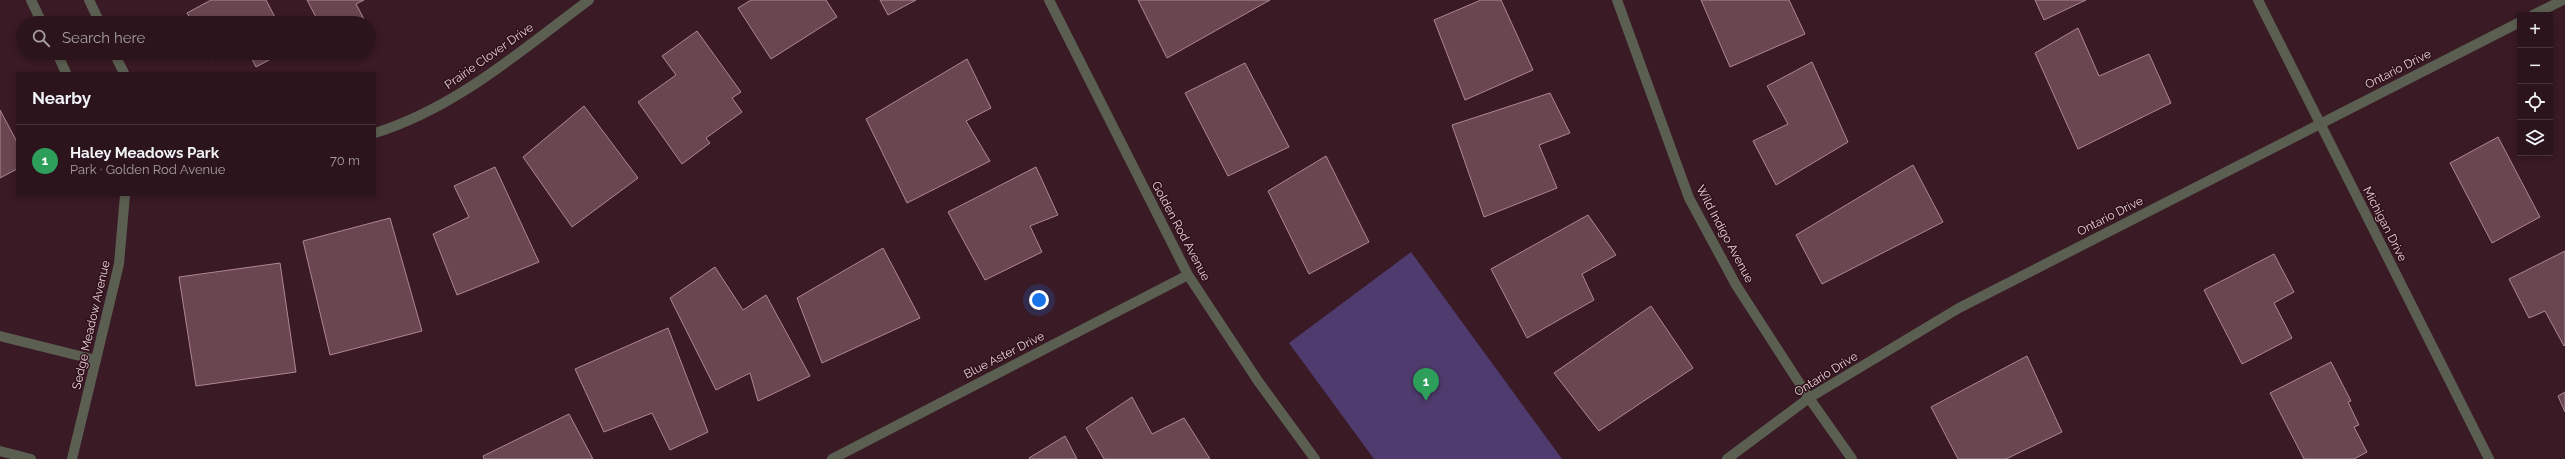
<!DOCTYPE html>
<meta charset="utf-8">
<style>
:root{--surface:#2b141c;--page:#372129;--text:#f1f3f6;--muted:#a69ea3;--line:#47333b;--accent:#b45309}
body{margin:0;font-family:Raleway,sans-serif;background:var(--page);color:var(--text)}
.controls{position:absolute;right:12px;top:12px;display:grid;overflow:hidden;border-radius:0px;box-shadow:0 2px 6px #0003}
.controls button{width:36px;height:36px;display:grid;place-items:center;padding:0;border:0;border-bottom:1px solid var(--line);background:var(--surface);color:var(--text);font:20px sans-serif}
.you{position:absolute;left:1039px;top:300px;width:14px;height:14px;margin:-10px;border:3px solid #fff;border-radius:50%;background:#1a73e8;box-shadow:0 0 0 6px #1a73e833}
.badge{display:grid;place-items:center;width:26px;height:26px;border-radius:50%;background:var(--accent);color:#fff;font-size:13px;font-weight:700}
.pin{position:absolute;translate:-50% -33px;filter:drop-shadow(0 1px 2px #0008)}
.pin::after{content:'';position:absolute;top:21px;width:14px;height:12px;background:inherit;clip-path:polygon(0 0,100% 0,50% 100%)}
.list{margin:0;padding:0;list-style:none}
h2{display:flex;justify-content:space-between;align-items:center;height:52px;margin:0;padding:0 16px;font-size:17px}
h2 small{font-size:13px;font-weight:400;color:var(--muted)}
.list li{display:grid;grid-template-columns:26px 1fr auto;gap:12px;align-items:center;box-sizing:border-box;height:72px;padding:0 16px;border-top:1px solid var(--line)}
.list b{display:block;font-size:15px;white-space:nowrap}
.list p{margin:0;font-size:13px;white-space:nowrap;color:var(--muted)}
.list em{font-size:13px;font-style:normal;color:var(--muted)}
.icon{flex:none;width:22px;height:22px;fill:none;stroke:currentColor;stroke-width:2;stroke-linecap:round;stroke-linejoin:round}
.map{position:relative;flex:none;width:2565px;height:459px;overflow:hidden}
.search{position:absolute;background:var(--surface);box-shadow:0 2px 6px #0003;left:16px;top:16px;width:360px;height:44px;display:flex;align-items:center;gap:10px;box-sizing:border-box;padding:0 14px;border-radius:22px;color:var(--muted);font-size:15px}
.panel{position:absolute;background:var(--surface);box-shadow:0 2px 6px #0003;left:16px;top:72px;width:360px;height:124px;border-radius:0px}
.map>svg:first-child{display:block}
</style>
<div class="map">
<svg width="2565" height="459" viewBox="0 0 2565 459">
<rect width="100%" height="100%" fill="#391a25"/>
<path fill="#4f3b6d" d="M1411 252 1562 459H1374L1289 343Z"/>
<path fill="#694650" stroke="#af8792" d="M211 0H266L278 23H193L187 13Z
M307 0H364L356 4 366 23H319Z
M751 0H826L837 17 771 59 738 8Z
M880 0H916L888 15Z
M1138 0H1270L1167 58Z
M1481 0H1501L1533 70 1465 100 1434 20Z
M1701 0H1789L1805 34 1730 67Z
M2035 0H2086L2044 20Z
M2078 28 2099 76 2149 54 2171 103 2078 149 2035 53Z
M697 31 741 92 732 98 742 112 706 138 710 143 682 164 638 102 676 75 662 56Z
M209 53H226L212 60Z
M249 53H282L256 67Z
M967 59 991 108 966 121 990 161 907 203 866 119Z
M1812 62 1848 142 1776 185 1753 141 1788 124 1767 86Z
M1245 63 1289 147 1228 176 1185 93Z
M1550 93 1570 133 1539 145 1557 188 1484 217 1452 125Z
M584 106 638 178 572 227 523 157Z
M0 110 17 142V169L0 178Z
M2498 137 2540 217 2492 243 2450 163Z
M1326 156 1369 242 1309 274 1268 191Z
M1913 165 1943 222 1822 284 1796 235Z
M495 167 539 262 457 295 433 234 469 217 454 186Z
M1036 167 1058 215 1030 226 1042 252 985 280 948 212Z
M1588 215 1616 255 1582 274 1594 300 1527 338 1491 269Z
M390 218 422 331 330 355 303 241Z
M883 248 920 318 822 363 797 298Z
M2565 251V345L2564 346 2545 311 2529 318 2509 279Z
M2274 254 2294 292 2274 303 2292 338 2242 364 2204 290Z
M280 263 296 372 196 386 179 277Z
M715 267 743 310 766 295 810 376 758 401 750 373 716 390 670 298Z
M1651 306 1693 368 1599 431 1554 373Z
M668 328 708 432 670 450 652 413 604 432 575 369Z
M2027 356 2062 432 2006 459H1958L1931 407Z
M2331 362 2351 401 2348 402 2359 425 2354 427 2367 452 2354 459H2304L2270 393Z
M2565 392V412L2558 396Z
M1132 397 1152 434 1184 418 1210 459H1104L1086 428Z
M569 414 593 459H484L483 456Z
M1065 436 1077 459H1030L1029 458Z"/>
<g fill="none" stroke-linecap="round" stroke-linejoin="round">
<path stroke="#5b5f51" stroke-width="10" d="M31 0 42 23
M89 0 100 23
M1049 0 1188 275 1258 381 1315 459
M1617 0 1689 198 1736 285 1809 398 1852 459
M2258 0 2489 459
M2533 15 2563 0
M57 53 66 73
M114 53 124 73
M375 133C456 108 523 49 589 0
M0 336 96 360
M0 451 31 459
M72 459 119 264 125 195
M832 459 1188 275
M1727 459 1809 398 1959 308 2520 22"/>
</g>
<g text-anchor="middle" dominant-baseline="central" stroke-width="3" stroke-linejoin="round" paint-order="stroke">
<g font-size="12" fill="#e6d1d6" stroke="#2f111b">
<text transform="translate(489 56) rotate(-35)">Prairie Clover Drive</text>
<text transform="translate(2398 69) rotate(-27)">Ontario Drive</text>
<text transform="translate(2110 216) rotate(-27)">Ontario Drive</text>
<text transform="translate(2385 224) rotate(63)">Michigan Drive</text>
<text transform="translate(1181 231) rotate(62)">Golden Rod Avenue</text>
<text transform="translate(1725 234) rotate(62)">Wild Indigo Avenue</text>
<text transform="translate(91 325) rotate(-77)">Sedge Meadow Avenue</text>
<text transform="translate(1004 355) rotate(-27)">Blue Aster Drive</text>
<text transform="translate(1826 374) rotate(-32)">Ontario Drive</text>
</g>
</g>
</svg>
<div class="controls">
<button>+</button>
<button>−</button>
<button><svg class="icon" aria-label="locate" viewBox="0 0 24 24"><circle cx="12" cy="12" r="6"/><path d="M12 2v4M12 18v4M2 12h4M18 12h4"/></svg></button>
<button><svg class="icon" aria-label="layers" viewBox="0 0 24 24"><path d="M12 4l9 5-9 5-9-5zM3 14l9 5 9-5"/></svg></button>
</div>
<div class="you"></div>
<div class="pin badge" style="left:1426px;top:401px;background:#2e9e5b">1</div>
<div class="search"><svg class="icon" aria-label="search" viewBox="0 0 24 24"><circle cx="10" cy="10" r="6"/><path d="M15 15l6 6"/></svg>Search here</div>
<section class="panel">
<h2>Nearby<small></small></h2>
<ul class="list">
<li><span class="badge" style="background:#2e9e5b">1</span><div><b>Haley Meadows Park</b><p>Park · Golden Rod Avenue</p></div><em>70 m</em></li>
</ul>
</section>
</div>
